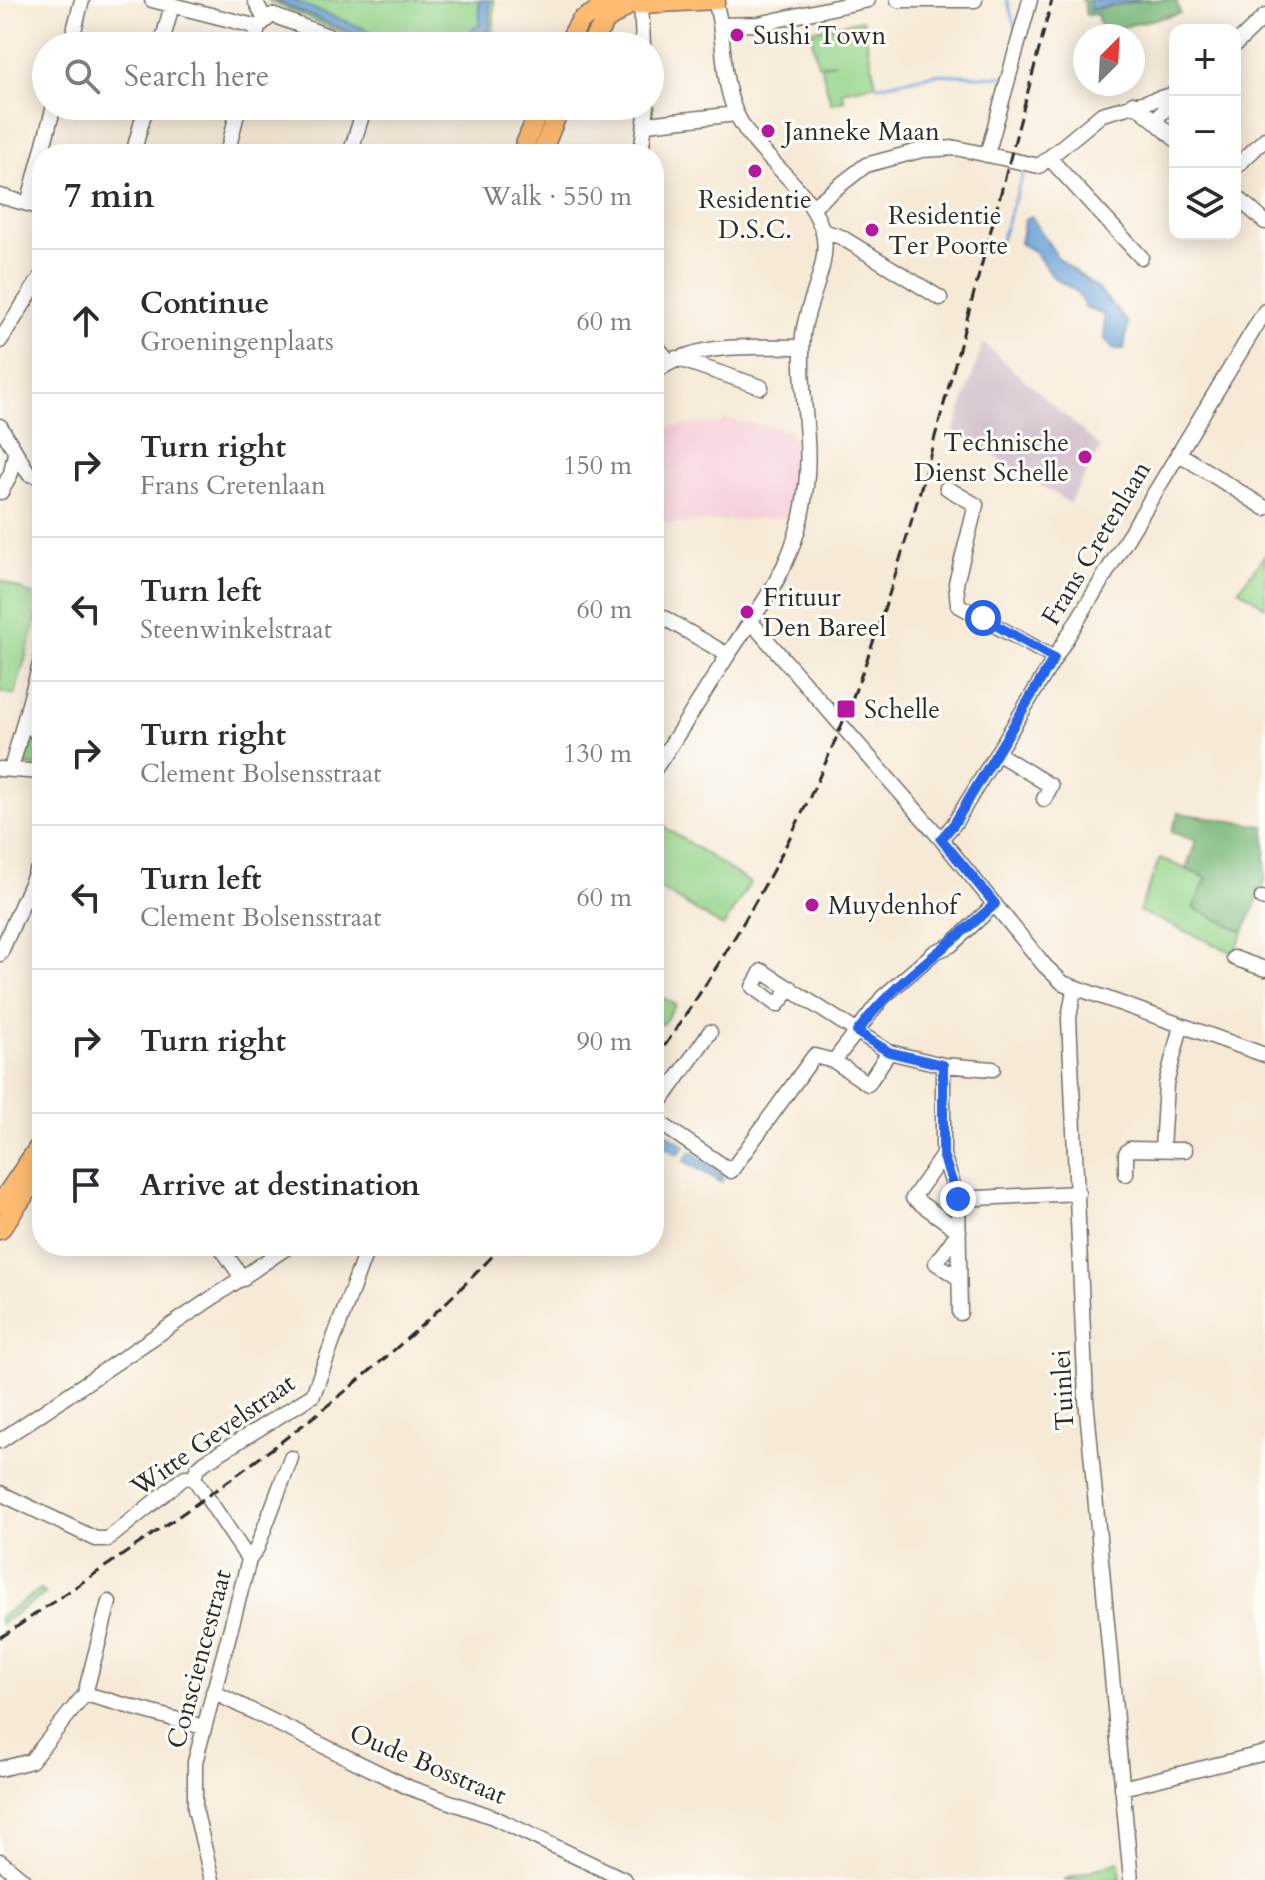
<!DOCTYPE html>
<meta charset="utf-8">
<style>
:root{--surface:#fff;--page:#f2f2f3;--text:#2b2b33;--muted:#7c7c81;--line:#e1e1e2}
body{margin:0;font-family:Cardo,serif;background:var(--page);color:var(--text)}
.controls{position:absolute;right:24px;top:24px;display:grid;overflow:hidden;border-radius:16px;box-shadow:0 4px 20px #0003}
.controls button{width:72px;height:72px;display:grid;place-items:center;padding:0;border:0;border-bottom:2px solid var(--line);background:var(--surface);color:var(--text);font:40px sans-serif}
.compass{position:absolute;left:1073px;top:24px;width:72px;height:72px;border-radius:50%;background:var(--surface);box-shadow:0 4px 20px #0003;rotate:24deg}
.stop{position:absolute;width:24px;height:24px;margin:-18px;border:6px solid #2563eb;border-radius:50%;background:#fff}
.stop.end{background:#2563eb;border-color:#fff;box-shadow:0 2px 8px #0008}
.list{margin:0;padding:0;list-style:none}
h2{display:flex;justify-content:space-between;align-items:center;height:104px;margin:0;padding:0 32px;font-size:34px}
h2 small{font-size:26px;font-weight:400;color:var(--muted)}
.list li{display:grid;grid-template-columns:52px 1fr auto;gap:24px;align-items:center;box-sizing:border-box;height:144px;padding:0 32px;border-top:2px solid var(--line)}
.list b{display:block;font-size:30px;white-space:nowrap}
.list p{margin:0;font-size:26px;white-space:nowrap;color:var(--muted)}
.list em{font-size:26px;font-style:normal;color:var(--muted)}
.icon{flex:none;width:44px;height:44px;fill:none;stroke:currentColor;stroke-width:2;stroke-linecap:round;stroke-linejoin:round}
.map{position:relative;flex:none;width:1265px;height:1880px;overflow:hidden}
.search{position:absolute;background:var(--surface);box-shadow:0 4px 20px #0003;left:32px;top:32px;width:632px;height:88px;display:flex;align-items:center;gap:20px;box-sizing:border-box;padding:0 28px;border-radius:44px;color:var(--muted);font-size:30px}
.panel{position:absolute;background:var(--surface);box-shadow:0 4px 20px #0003;left:32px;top:144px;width:632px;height:1112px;border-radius:32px}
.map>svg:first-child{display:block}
</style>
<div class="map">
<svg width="1265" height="1880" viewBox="0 0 1265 1880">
<rect width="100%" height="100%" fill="#fdfcf7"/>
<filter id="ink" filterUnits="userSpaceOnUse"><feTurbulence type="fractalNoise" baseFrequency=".0125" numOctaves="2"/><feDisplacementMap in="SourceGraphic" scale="16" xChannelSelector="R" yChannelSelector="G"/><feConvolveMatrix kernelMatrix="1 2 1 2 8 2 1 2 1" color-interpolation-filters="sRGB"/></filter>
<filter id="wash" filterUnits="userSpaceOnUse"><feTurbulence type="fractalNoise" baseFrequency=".006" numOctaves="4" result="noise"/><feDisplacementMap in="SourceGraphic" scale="32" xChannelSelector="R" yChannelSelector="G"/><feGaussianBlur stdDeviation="1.8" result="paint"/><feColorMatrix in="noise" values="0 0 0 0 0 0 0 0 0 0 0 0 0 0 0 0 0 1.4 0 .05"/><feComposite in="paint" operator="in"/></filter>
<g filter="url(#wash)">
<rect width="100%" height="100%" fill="#f6e9d5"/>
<path fill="#f5cfd9" d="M654 412 662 421 661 427 722 423 724 419 791 430 801 470V487L790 517 654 525Z"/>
<path fill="#d1bdcb" d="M983 343 1101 448 1069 503 954 431Z"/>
<path fill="#94d48a" stroke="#60805a" stroke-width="2" d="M266 0 280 3 383 46H373Z
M291 0H479L480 24C468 33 456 42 441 45 398 56 331 17 291 0Z
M489 0H494V29L488 43 458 46 490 30Z
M862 20 876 84 842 91 844 100 831 103 821 66 836 63 818 65 810 31Z
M1265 555V607L1239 589Z
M0 580 42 599 15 695 0 691Z
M30 733 42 748V767L25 765 19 759Z
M654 820 750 883 723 927 654 885Z
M1160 858 1207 878 1194 908 1244 932 1234 953 1139 911Z
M654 992 675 1005 663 1024 654 1023Z
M40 1590 45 1594 0 1624V1617Z
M1119 1861 1121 1880H1063Z"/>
<path fill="#77b676" stroke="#517050" stroke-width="2" d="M1080 0H1090L1091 10 1141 0H1176L1180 13 1101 32 1097 14 1086 15 1084 1Z
M1179 813 1265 826V882L1244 932 1193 908 1207 878 1186 869 1196 841 1171 832Z"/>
<path fill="#6ba1d8" stroke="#4b6682" stroke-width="2" d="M274 0H291L408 46 380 45Z
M479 0H489L490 29 458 46H439L462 37 480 24Z
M1090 0H1141L1090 10Z
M1031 216 1058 258 1098 289 1128 323 1124 349H1113L1105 339 1104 315 1086 308 1076 291 1054 278 1035 252 1020 243 1025 219Z
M654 1125 685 1146 678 1155 654 1140Z
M691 1151 724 1176 721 1182 684 1161Z"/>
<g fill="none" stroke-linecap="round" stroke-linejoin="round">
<path stroke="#6ba1d8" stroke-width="3" d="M1007 0 1016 30
M878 86 935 74 1003 77
M998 249 1023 174"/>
</g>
</g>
<g filter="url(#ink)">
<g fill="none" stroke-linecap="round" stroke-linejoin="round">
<defs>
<path id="minor" d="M152 0 258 27
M255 0 264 18
M641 0 643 46
M898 0H975
M721 25 758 24 868 0
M1235 45 1265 16
M70 46 82 0
M161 46 172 5
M254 46 258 27 272 15 355 46
M529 46H556
M1133 103 1154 120 1175 101
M1154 120 1175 139
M647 124 736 114
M133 154 146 106
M227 154 239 106
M350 154 365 106
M641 154 647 106
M987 155 1030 0
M1051 160 1141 257
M1235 168 1265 139
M1235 195 1265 222
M0 196 42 208
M28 204 54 106
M812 207 866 165 922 150 956 148 1039 166 1102 114 1175 94
M823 231 841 237 940 298
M0 341 42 275
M654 343 669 361
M676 358 761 387
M654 373C696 341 751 347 802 347
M0 426 29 474 42 477
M1178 453 1265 508
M947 488 976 505 956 583 958 605 1054 658
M1 492 11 473 15 453
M654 612 728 655
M752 623 941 839 1045 966 1063 983 1265 1055
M25 720 42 739
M997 753 1051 786 1044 799
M0 769 42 772
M11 769 42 657
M654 770C679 734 702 696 726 658 766 597 798 562 806 486 812 435 798 384 803 335 806 301 833 262 822 229 807 184 761 160 739 119 719 82 727 39 715 1
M941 839 954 824 1265 311
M1262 898 1265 899
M0 954 36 872
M1234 958 1265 969
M791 988 777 1005 753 987 762 971 889 1052 943 1065 993 1069
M1074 990 1069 1018 1086 1399 1131 1880
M834 1061 883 997 935 952 951 945 995 904
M943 1065V1155L958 1199 960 1313
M654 1111 710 1032
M654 1119 731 1171 814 1056 834 1061 868 1084 889 1052
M1162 1149 1166 1084 1181 1026
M943 1155 913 1198 959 1231 936 1263 957 1277
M1126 1174V1153L1130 1149 1185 1150
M958 1199 1078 1193
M220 1246 243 1279
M0 1441 289 1246
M194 1478 197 1469 205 1462 313 1395 368 1246
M194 1478 249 1560
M0 1493 96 1539H108L185 1477 194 1478
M109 1602 85 1694 203 1727
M213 1692 410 1788 493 1817 625 1880
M0 1769 31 1761 85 1694
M1122 1788 1265 1753
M0 1861 23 1880
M212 1880 195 1809V1762L249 1560 257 1548 291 1458"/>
<path id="major" d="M566 46 580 21 605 6 716 0
M588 46 607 20 626 7
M521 154 541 106
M541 154 561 106
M0 1204 42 1142
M0 1230 42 1170"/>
</defs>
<use href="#minor" stroke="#726e66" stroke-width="17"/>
<use href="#major" stroke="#726e66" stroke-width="21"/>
<use href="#minor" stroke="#fff" stroke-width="14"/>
<use href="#major" stroke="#febb71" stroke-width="18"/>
<path stroke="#2b2b2b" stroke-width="3" stroke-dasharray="12 6" stroke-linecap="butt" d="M654 1061C728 956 793 844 842 724 890 608 921 488 954 367 987 245 1020 122 1052 0
M0 1638C177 1518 355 1403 502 1246"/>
</g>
</g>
<g fill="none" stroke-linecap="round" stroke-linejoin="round" filter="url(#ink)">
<path stroke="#2563eb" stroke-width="10" d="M958 1199 943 1155V1065L889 1052 857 1032C897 978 947 948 995 904L941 839 954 824 1054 658 983 618"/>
</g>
<g fill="#b5179e" stroke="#fdfcf7" stroke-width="3">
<circle cx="737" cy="35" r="8"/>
<circle cx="768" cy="131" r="8"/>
<circle cx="755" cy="171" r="8"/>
<circle cx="872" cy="230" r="8"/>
<circle cx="1085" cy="457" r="8"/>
<circle cx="747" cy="612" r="8"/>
<rect x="836" y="699" width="20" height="20" rx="4"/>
<circle cx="812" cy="905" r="8"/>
</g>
<g text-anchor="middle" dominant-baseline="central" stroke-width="6" stroke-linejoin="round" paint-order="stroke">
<g font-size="26" fill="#2b2b2b" stroke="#fdfcf7" text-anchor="start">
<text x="753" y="35">Sushi Town</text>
<text x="784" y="131">Janneke Maan</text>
<text x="755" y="199" text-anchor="middle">Residentie<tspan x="755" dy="30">D.S.C.</tspan></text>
<text x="888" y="215">Residentie<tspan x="888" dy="30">Ter Poorte</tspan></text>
<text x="1069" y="442" text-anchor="end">Technische<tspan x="1069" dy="30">Dienst Schelle</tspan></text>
<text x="763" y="597">Frituur<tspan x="763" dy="30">Den Bareel</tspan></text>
<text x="864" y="709">Schelle</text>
<text x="828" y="905">Muydenhof</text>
</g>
<g font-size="26" fill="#2b2b2b" stroke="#fdfcf7">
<text transform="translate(1096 543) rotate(-59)">Frans Cretenlaan</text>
<text transform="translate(1063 1390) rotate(-93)">Tuinlei</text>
<text transform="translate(213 1435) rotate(-35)">Witte Gevelstraat</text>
<text transform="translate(199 1659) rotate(-75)">Consciencestraat</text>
<text transform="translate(428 1764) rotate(23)">Oude Bosstraat</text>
</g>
</g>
</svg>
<div class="controls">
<button>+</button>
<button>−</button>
<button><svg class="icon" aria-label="layers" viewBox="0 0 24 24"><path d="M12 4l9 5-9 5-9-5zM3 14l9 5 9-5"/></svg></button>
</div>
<svg class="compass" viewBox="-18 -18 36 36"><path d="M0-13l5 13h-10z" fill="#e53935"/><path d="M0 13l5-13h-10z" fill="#7c7c81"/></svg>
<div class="stop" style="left:983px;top:618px"></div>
<div class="stop end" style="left:958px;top:1199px"></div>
<div class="search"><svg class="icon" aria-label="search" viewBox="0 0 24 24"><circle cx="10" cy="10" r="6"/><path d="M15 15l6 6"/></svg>Search here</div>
<section class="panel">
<h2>7 min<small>Walk · 550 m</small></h2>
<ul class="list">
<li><svg class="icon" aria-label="ahead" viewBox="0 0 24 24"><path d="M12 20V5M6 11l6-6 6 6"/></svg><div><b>Continue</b><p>Groeningenplaats</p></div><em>60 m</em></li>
<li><svg class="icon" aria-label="right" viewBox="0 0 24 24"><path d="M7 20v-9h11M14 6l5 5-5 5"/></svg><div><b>Turn right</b><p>Frans Cretenlaan</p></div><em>150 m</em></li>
<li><svg class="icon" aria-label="left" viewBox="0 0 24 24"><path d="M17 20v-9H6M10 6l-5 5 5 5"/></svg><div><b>Turn left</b><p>Steenwinkelstraat</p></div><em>60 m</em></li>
<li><svg class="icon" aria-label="right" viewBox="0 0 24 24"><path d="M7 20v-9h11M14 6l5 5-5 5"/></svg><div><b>Turn right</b><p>Clement Bolsensstraat</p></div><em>130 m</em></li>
<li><svg class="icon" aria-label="left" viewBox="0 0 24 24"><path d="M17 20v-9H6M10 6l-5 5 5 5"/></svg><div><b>Turn left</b><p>Clement Bolsensstraat</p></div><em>60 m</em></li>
<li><svg class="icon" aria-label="right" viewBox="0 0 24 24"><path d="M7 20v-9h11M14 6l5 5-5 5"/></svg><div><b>Turn right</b></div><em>90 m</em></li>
<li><svg class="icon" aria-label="arrive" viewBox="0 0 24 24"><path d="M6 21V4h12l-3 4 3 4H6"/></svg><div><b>Arrive at destination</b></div></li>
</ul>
</section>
</div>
